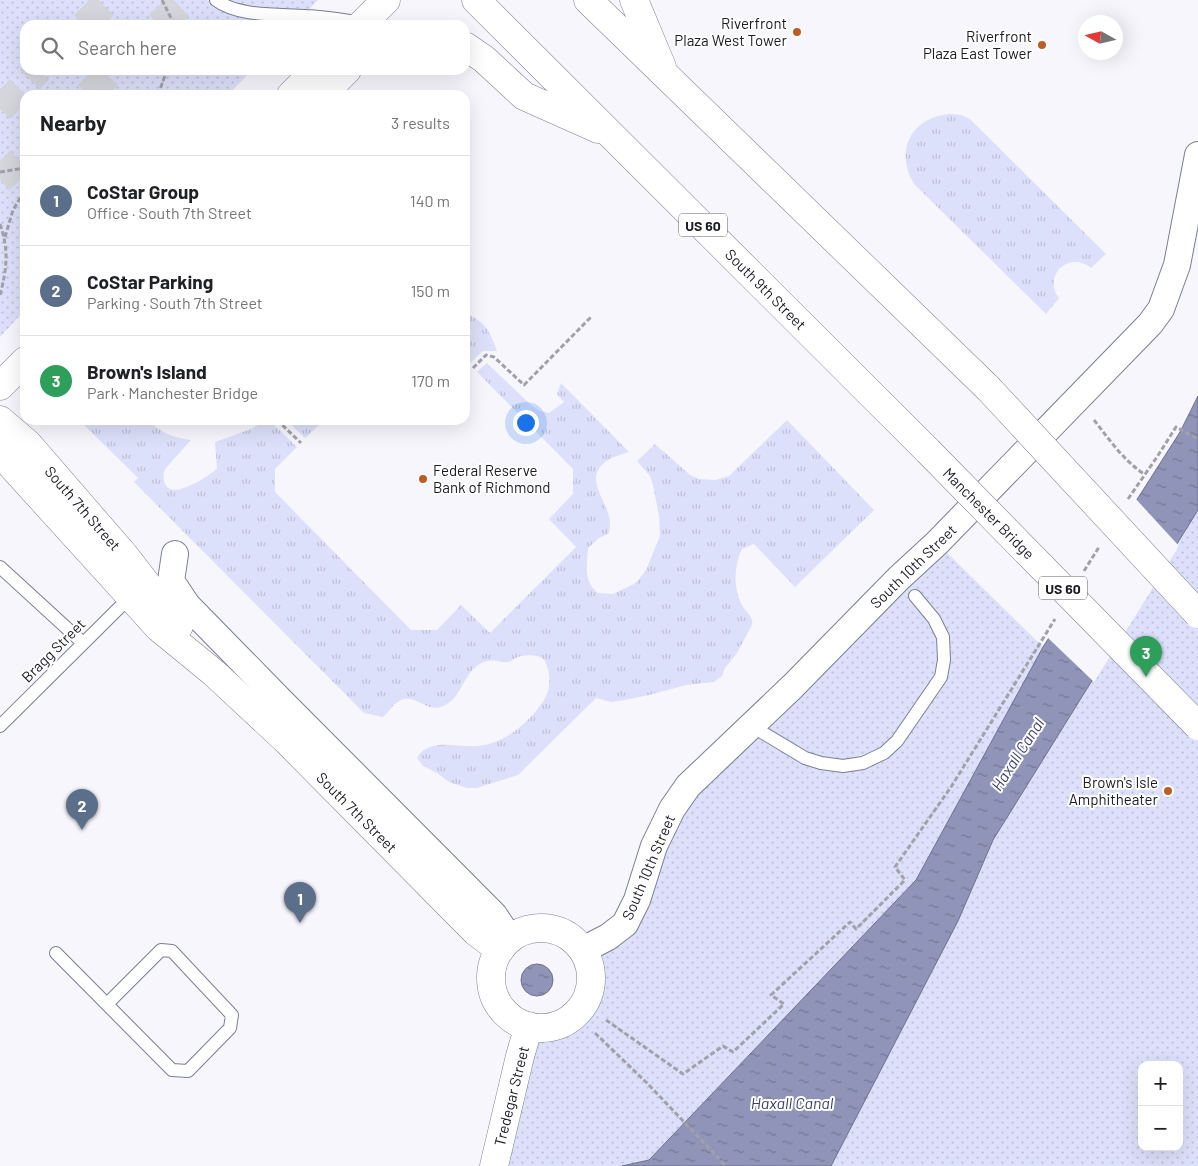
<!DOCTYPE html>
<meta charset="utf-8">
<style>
:root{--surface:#fff;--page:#f6f6f6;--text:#202124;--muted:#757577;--line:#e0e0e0;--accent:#bf5c23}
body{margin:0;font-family:Barlow,sans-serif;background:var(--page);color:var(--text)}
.controls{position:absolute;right:15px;bottom:15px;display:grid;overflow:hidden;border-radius:10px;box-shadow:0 5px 20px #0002}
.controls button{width:45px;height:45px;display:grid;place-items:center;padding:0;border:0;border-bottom:1px solid var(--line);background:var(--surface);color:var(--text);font:25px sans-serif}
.compass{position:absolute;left:1078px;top:15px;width:45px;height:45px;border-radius:50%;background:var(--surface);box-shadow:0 5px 20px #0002;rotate:278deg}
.you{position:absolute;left:525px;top:422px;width:18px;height:18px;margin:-12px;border:4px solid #fff;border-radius:50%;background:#1a73e8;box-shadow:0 0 0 8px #1a73e833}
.badge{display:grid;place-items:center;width:32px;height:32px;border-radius:50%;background:var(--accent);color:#fff;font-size:16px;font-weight:700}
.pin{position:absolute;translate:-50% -41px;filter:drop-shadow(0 1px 2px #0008)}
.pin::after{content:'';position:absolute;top:26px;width:18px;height:15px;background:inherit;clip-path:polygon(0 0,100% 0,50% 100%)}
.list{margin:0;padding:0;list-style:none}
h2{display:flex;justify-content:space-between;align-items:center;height:65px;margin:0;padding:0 20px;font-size:21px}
h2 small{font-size:16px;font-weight:400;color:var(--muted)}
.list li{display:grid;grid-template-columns:32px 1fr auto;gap:15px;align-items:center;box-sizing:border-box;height:90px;padding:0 20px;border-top:1px solid var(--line)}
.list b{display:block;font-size:19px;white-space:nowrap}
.list p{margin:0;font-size:16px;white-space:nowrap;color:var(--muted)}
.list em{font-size:16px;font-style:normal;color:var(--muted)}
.icon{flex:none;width:28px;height:28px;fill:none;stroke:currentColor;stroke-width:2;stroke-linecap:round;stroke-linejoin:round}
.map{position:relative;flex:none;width:1198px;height:1166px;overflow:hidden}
.search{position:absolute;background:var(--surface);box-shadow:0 5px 20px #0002;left:20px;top:20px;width:450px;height:55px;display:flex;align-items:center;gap:12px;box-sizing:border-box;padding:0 18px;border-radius:15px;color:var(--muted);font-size:19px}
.panel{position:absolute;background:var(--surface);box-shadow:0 5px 20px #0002;left:20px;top:90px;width:450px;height:335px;border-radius:15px}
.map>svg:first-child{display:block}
</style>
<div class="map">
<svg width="1198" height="1166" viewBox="0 0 1198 1166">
<defs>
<pattern id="grass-tufts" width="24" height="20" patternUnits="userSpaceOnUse" patternTransform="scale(1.25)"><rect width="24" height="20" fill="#dde0fa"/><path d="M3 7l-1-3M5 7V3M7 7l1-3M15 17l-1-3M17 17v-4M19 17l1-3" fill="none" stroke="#bdc0d6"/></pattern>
<pattern id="park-dots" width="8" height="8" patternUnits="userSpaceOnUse" patternTransform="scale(1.25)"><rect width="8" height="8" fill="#dde0fa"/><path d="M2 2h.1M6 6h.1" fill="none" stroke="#bdc0d6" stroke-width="1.8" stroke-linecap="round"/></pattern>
<pattern id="water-ripples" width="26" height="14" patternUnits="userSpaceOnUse" patternTransform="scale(1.25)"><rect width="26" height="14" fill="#9094b8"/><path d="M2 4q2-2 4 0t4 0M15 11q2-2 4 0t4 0" fill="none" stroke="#757895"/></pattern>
</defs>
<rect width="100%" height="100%" fill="#f6f6fc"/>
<path fill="url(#grass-tufts)" d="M950 114 961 115 970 119 1106 254 1091 268C1069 250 1042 276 1059 298L1046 314 914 184C894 151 911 117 950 114Z
M465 313C486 323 489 329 497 351H483L469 364 465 360Z
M487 363 532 406 540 411 549 413 564 402 557 394 561 383 629 452C623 454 615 456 610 459 574 480 620 507 608 534L599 538 588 548C587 566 583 581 598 593L613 594 636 583 646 570 660 536 659 516 653 485 650 476 637 461 655 444 690 475 699 479 715 480 729 476 787 420 874 510 795 587 754 544 742 549C734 565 733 589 742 605 746 613 754 616 752 625L737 653 725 668 722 676 714 682 686 685 649 695 625 700 611 702 596 698 518 775 477 788H467L449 782 437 773 423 766 417 758C429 737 458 748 477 746 502 744 524 727 539 707 546 699 551 687 549 676 549 672 547 665 545 661 541 654 523 654 516 658 512 660 512 662 507 662 500 663 495 659 488 661 462 666 465 699 441 707 425 712 415 692 399 701 392 705 389 712 383 717L364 713 134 482 138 478 79 420H148C163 434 172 437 191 440L165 469C163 475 163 479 165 484 174 501 207 476 217 469L215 442 251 429 266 420H269L297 447 275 469V492L411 630H437L461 605 490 633 576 547 549 519 573 494V469L477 372Z
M286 420H317L320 424 305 438Z"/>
<path fill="url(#park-dots)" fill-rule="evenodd" d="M0 0H318L294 25H25V70H252L228 95H25V310L0 337Z
M1198 510V1166H831L958 921 993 840ZM1142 1065H1179V1147H1142Z
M937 543 1043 647 916 880 649 1160 622 1166H494L539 1028C577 1026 599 997 588 959L608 937 672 809Z"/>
<path fill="url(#water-ripples)" stroke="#6d708c" d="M1198 396V510L993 840 958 921 831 1166H622L649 1160 916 880 1043 647 1180 432Z
M521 980a16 16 0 1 1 32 0a16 16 0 1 1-32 0Z"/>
<path fill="#f6f6fc" d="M1135 498 1179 546 1094 682 1047 637Z"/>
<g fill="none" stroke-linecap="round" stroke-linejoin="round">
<path stroke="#d5d5dc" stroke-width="28" stroke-dasharray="28 14" stroke-linecap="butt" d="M84 25 109 0
M159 25 185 0
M88 95 113 70
M0 109 39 70
M0 180 25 156"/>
<defs>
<path id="service" d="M216 0C238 17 280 14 306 16 325 17 345 20 364 23
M0 567 83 643
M750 725 805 758 821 763 843 766 863 763 884 753 897 741 941 677 944 660 943 637 934 619 915 596
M0 726 130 597
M56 953 172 1070 188 1071 230 1028 232 1015 172 951 161 950 107 1004"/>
<path id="minor" d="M175 554 171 581 187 605 280 700 494 915 510 939
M583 950 608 937 625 924 637 900 654 846 672 809 688 786 793 686 899 578 937 543 1150 324 1161 309 1177 265 1198 155"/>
<path id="tertiary" d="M0 420 28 444 125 556 179 626
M0 443 10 464 159 628 214 673 287 741 476 932 500 950
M491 978a50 50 0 1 1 100 0a50 50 0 1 1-100 0Z
M494 1166 520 1056 529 1026"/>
<path id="primary" d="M476 0 928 451
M588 0 988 388
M634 0 662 67
M361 25 386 0
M465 46 484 59 524 96 598 129
M291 95 316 70
M322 95 347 70
M0 386 25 361"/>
</defs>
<use href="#service" stroke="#7b7e96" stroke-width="14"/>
<use href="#minor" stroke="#7b7e96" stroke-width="28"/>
<use href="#tertiary" stroke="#7b7e96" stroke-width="29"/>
<use href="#primary" stroke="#7b7e96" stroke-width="29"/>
<path stroke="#a1a1a9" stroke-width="3" stroke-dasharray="5 2.5" stroke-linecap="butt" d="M162 0 171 18 173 25
M158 95 167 70
M0 172 25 168
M0 224C9 250 7 268 0 295
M5 237 13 210 25 190
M473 368 486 355 494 357 524 385 592 316
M277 420 301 443
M1094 420C1109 439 1123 460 1144 474
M1128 499 1157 457 1176 427 1198 439
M1084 571 1099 547
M606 1020 683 1074 723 1046 733 1052 784 1004 771 995 850 922 856 929 905 880 895 867 951 787 1055 619
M595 1033 647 1083 726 1166"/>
<use href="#service" stroke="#fff" stroke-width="12"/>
<use href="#minor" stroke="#fff" stroke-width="26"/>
<use href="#tertiary" stroke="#fff" stroke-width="28"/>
<use href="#primary" stroke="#fff" stroke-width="28"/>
<defs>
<path id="primary-bridge" d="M988 388 1198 614
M928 451 1198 726"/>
</defs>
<use href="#primary-bridge" stroke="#7b7e96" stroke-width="29" stroke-linecap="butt"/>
<use href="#primary-bridge" stroke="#fff" stroke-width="28"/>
</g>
<g fill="#bf5c23" stroke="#fff" stroke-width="2">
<circle cx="797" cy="32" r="5"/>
<circle cx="1042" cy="45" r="5"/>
<circle cx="423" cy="479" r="5"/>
<circle cx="1168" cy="791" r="5"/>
</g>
<g text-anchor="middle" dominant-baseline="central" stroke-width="4" stroke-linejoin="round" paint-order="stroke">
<g fill="#fff" stroke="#5f5f66" stroke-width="1">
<rect x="679" y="213.5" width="48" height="23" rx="4"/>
<rect x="1039" y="576.5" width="48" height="23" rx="4"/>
</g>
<g font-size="14" font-weight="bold" fill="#1a1b24">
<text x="703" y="225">US 60</text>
<text x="1063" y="588">US 60</text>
</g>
<g font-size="15" fill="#1a1b24" stroke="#fff" text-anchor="end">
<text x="787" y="23">Riverfront<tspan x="787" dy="17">Plaza West Tower</tspan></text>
<text x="1032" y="36">Riverfront<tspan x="1032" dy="17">Plaza East Tower</tspan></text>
<text x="433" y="470" text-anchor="start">Federal Reserve<tspan x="433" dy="17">Bank of Richmond</tspan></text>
<text x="1158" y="782">Brown's Isle<tspan x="1158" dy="17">Amphitheater</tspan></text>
</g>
<g font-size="15" fill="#1a1b24" stroke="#fff">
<text transform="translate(766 289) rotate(45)">South 9th Street</text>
<text transform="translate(83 508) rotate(49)">South 7th Street</text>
<text transform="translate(989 513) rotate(45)">Manchester Bridge</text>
<text transform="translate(913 566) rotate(-44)">South 10th Street</text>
<text transform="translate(53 650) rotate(-45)">Bragg Street</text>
<text transform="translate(357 812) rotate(45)">South 7th Street</text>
<text transform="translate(648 867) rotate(-67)">South 10th Street</text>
<text transform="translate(511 1096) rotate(-76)">Tredegar Street</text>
</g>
<g font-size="16" font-style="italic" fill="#3b3d6e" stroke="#fff">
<text transform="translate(1017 754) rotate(-57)">Haxall Canal</text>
<text x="792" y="1102">Haxall Canal</text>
</g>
</g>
</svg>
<div class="controls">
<button>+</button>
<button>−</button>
</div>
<svg class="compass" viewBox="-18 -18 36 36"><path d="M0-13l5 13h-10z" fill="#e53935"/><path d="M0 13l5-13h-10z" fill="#757577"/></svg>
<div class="you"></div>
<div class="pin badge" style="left:300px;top:923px;background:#5c6f8a">1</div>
<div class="pin badge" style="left:82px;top:830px;background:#5c6f8a">2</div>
<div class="pin badge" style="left:1146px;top:677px;background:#2e9e5b">3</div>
<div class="search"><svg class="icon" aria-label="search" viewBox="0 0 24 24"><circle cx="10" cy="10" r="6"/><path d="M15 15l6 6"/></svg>Search here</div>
<section class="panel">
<h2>Nearby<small>3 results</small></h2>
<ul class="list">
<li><span class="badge" style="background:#5c6f8a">1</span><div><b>CoStar Group</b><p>Office · South 7th Street</p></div><em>140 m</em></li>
<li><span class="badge" style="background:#5c6f8a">2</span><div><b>CoStar Parking</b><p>Parking · South 7th Street</p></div><em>150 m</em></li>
<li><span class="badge" style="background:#2e9e5b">3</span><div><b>Brown's Island</b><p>Park · Manchester Bridge</p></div><em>170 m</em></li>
</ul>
</section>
</div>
